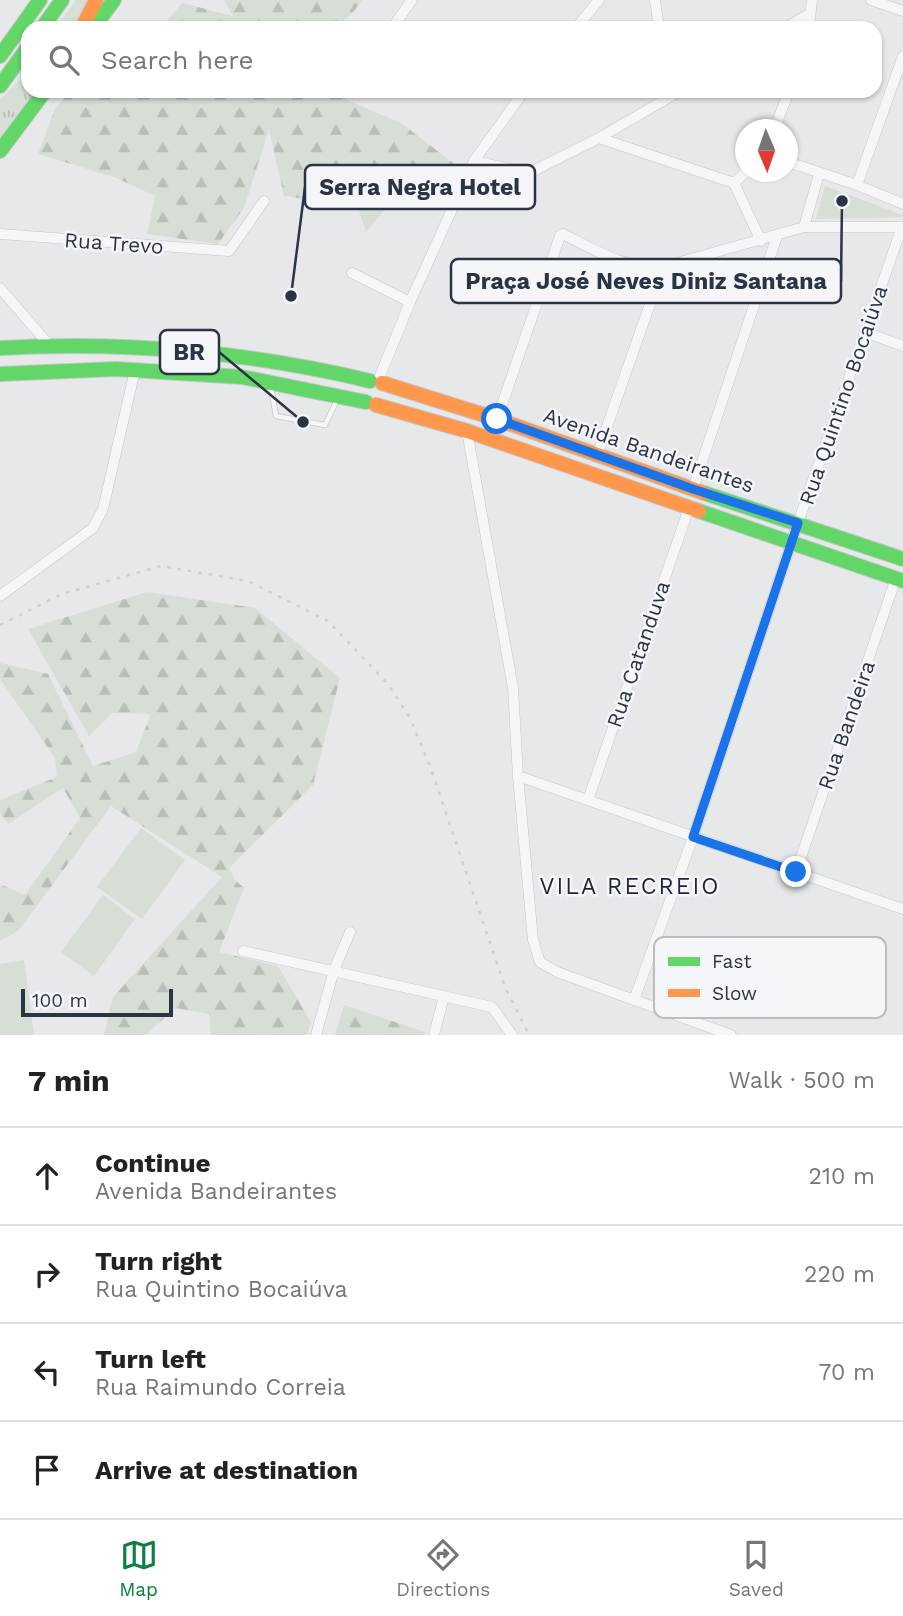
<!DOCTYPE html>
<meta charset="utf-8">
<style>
:root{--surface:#fff;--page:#f2f2f2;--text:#222;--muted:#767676;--line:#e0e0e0;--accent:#0b8043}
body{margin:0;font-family:"Work Sans",sans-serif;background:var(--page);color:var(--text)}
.compass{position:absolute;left:735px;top:119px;width:63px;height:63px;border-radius:50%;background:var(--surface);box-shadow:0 2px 5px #0004;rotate:178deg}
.scale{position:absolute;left:21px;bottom:18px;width:152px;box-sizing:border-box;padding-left:7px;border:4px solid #2b3445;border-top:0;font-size:19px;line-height:24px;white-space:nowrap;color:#2b3445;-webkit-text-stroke:5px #f4f6f9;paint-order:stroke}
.stop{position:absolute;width:21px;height:21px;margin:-16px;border:5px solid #1a73e8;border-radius:50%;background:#fff}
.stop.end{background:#1a73e8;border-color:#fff;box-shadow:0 2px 7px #0008}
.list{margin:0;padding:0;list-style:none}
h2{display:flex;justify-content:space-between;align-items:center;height:91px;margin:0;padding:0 28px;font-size:30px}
h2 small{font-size:23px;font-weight:400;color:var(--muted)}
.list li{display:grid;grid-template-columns:46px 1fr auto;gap:21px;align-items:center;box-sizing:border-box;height:98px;padding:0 28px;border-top:2px solid var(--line)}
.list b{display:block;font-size:26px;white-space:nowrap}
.list p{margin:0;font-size:23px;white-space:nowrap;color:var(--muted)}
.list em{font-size:23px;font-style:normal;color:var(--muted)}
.icon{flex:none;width:38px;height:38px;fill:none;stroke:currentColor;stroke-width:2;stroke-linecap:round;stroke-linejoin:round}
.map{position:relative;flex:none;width:903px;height:1035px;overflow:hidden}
.search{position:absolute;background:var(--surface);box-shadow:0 2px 5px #0004;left:21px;right:21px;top:21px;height:77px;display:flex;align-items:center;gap:18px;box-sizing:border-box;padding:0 24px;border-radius:21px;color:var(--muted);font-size:26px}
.sheet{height:483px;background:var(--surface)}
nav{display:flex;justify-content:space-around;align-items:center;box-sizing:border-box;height:98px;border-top:2px solid var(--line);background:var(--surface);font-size:19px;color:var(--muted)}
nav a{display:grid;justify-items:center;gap:4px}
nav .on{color:var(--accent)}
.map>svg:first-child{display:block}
</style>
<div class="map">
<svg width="903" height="1035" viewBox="0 0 903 1035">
<defs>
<pattern id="grass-tufts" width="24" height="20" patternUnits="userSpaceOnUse" patternTransform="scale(1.75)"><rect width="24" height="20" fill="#d6ded6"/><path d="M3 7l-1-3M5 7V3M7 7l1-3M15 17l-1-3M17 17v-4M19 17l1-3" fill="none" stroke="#b8bfb9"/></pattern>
<pattern id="forest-firs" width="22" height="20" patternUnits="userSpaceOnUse" patternTransform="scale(1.75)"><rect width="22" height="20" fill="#d6ded6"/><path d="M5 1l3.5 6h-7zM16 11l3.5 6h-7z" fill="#b8bfb9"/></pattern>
</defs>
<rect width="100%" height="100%" fill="#e6e8ea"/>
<path fill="url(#grass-tufts)" d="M76 0H90L75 28H55Z
M23 77 28 79V91H37L0 139V100Z"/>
<path fill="url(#forest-firs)" d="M224 0H362L354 11 336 28H161L182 3 233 16Z
M71 91H336L349 101 401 123 461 169 439 206 399 193 366 232 358 207 284 196 269 129 244 208 218 244 147 234 155 196 114 177 38 154 55 109Z
M147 592 255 608 340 678 313 785 229 868 235 880 244 888 219 952 278 966 311 1022 307 1035H211L209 1014 175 1008 146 1035H104L113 997 222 877 111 806 18 931 0 941V887L2 885 25 895 80 818 63 788 8 824 0 813V800L57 777 55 758 0 679V663L48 674 93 766 136 752 151 714 112 713 89 736 28 629Z
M344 1005 425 1032 424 1035H335Z"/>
<path fill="#d6ded6" d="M825 186 903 215V217L816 219Z
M141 828 185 860 142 919 97 887Z
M103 895 135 919 94 976 61 952Z
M24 960 34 1035H0V964Z"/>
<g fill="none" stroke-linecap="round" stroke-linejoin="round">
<defs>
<path id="lane" d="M271 387 276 416 325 425 337 400"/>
<path id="street" d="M655 0 659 28
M871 0 903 11
M392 28 412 0
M576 28 599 0
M785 28 809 14
M809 28 812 0
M774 130 789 91
M599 138 734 183
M474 161 529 173 599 138 680 91
M788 162 857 185 903 204
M746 172 734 183 761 241
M857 185 903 56
M804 227 819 174
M0 234 229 251 264 201
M352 273 410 302
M0 288 50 346
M865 332 903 346
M378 381 410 302 474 161 524 91
M497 419 560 236 563 234C595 250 627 270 663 267L804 227H903
M467 431 513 688 518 776 533 940 540 962 557 972 731 1035
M597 455 663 267
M693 489 777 236
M0 596 93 528 103 509 135 370
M518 776 903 909
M588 800 689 508
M796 872 896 578
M243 951 492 1007 512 1035
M634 1000 693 837 798 523 902 227
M316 1035 334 970 350 932
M434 1035 444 996"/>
<path id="fast" d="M42 28 62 0
M93 28 114 0
M0 56 40 0
M0 86 28 47
M0 151 45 91
M0 348C123 341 251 352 370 381
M0 374 116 369 242 377 366 402
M704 493 903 559
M699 511 903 581"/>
<path id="slow" d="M82 28 96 0
M382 383 497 419 704 493
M376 405 467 431 699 511"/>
</defs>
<use href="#lane" stroke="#c4c6c8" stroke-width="6"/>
<use href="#street" stroke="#c4c6c8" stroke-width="11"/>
<use href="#fast" stroke="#c4c6c8" stroke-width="16"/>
<use href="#slow" stroke="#c4c6c8" stroke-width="16"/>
<use href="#lane" stroke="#f5f6f7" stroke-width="4.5"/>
<use href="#street" stroke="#f5f6f7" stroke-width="10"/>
<use href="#fast" stroke="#63d668" stroke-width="14"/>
<use href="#slow" stroke="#ff974d" stroke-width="14"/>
<path stroke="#cecfd2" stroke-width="2.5" stroke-dasharray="3.5 7" stroke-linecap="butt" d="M0 625 62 594 161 566 248 581 328 621 388 684 410 718 430 766 505 987 529 1035"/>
</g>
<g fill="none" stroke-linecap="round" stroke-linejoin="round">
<path stroke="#1a73e8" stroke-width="9" d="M497 419 693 489 798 523 693 837 796 872"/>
</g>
<g text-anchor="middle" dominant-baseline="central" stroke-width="5" stroke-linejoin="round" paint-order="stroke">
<g font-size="21" fill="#2b3445" stroke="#f4f6f9">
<text transform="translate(114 243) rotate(4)">Rua Trevo</text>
<text transform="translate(843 395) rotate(-71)">Rua Quintino Bocaiúva</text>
<text transform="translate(649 450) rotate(19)">Avenida Bandeirantes</text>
<text transform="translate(638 654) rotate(-71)">Rua Catanduva</text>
<text transform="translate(846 725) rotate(-71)">Rua Bandeira</text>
</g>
<g font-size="23" letter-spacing="2" fill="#1d2536" stroke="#f4f6f9">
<text x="630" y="886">VILA RECREIO</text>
</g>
</g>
<rect x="654" y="937" width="232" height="81" rx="10" fill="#f4f6f9" stroke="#b8bcc3" stroke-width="2"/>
<rect x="668" y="957" width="32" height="9" fill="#63d668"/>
<rect x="668" y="989" width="32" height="8" fill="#ff974d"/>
<g font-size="19" fill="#2b3445">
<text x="712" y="968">Fast</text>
<text x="712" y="1000">Slow</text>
</g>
<path fill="none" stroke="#2b3445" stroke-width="2.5" d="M291 296L305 187M842 201L841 281M303 422L219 352"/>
<g fill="#2b3445" stroke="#f4f6f9" stroke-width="2.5">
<circle cx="291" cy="296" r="7"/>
<circle cx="842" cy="201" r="7"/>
<circle cx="303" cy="422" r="7"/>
</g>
<g fill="#f4f6f9" stroke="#2b3445" stroke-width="2.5">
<rect x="305" y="165" width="230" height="44" rx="7"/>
<rect x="451" y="259" width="390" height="44" rx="7"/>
<rect x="160" y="330" width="59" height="44" rx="7"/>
</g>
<g font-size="23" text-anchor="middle" font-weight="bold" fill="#2b3445">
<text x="420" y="195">Serra Negra Hotel</text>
<text x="646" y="289">Praça José Neves Diniz Santana</text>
<text x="189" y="360">BR</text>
</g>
</svg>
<svg class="compass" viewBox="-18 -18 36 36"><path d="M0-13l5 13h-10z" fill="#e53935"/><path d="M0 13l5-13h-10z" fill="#767676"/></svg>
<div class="scale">100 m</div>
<div class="stop" style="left:497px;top:419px"></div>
<div class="stop end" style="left:796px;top:872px"></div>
<div class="search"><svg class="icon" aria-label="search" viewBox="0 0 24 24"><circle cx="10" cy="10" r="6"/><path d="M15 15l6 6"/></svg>Search here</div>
</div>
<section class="sheet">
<h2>7 min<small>Walk · 500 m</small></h2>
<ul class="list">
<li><svg class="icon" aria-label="ahead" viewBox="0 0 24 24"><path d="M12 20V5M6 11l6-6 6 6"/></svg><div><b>Continue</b><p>Avenida Bandeirantes</p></div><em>210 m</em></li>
<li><svg class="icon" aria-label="right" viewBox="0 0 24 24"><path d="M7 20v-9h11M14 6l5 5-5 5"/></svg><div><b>Turn right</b><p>Rua Quintino Bocaiúva</p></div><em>220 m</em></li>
<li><svg class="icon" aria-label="left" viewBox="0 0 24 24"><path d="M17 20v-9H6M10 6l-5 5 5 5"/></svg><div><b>Turn left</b><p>Rua Raimundo Correia</p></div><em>70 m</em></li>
<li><svg class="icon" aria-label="arrive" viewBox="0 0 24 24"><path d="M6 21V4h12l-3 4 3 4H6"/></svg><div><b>Arrive at destination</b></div></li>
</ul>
</section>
<nav>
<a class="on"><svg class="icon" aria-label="map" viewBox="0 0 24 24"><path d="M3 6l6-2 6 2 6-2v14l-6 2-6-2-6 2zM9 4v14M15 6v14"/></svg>Map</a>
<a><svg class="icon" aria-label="directions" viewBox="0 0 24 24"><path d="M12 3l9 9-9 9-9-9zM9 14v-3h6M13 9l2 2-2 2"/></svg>Directions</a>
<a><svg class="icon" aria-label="saved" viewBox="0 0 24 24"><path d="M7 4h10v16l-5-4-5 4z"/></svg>Saved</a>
</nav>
